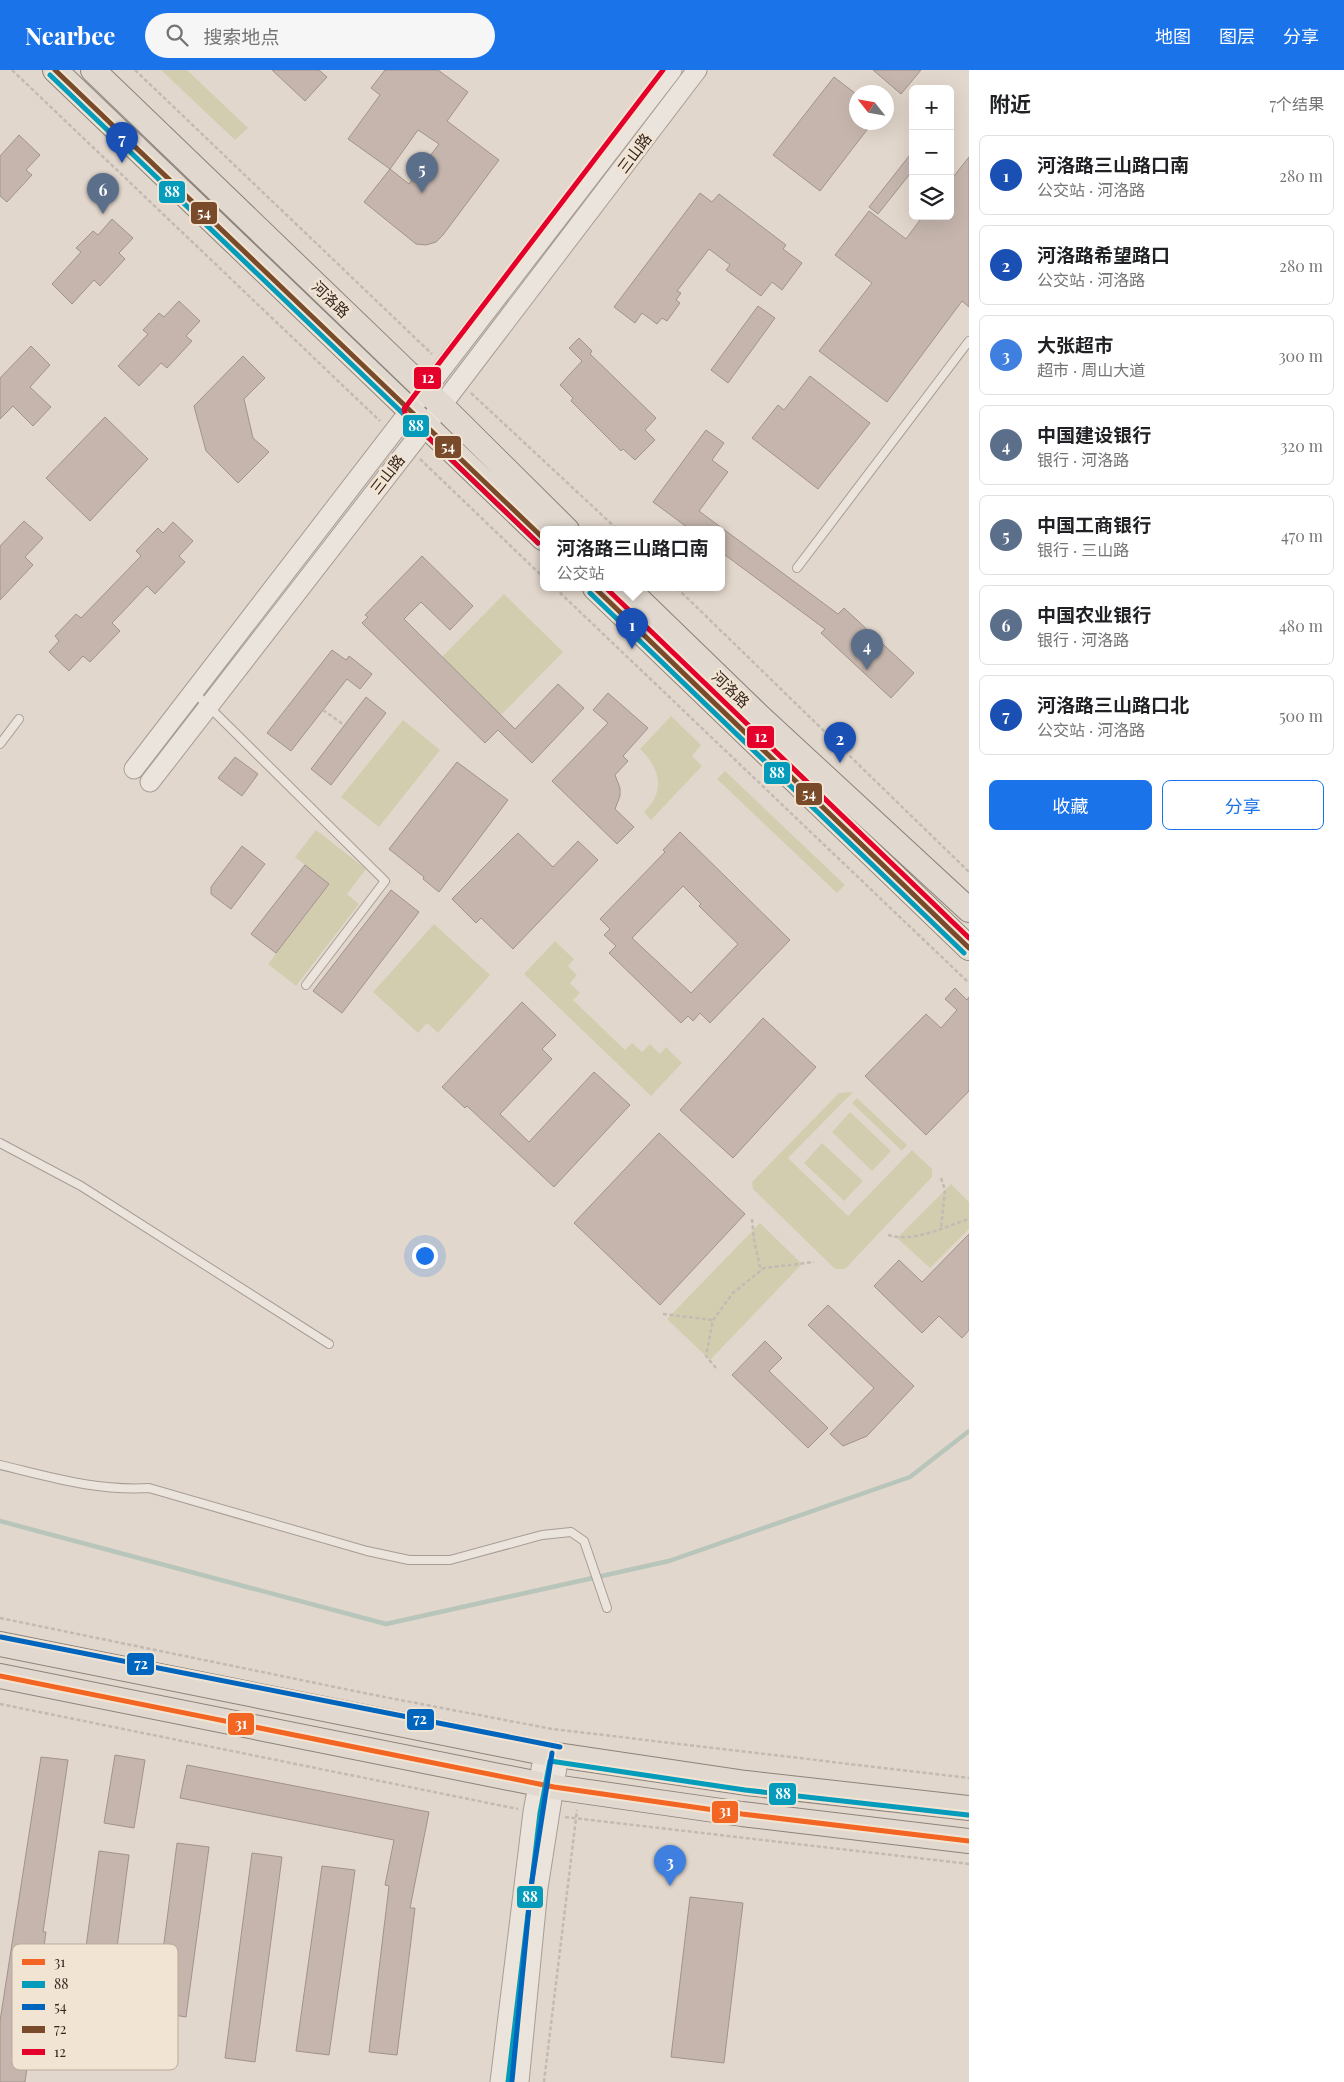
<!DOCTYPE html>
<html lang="zh">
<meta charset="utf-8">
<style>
:root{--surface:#fff;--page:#f6f6f6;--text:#202124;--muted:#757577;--line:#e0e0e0;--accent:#1a73e8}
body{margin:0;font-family:"Playfair Display","Noto Sans SC",serif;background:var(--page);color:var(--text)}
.controls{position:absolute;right:15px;top:15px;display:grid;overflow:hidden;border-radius:8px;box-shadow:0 5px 20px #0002}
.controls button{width:45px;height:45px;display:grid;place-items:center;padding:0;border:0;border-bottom:1px solid var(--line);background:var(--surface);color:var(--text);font:25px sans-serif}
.compass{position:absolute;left:849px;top:15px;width:45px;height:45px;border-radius:50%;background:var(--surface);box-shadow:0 5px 20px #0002;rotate:301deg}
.you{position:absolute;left:424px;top:1185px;width:18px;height:18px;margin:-12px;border:4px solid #fff;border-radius:50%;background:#1a73e8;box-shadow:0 0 0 8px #1a73e833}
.badge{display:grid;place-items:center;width:32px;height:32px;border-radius:50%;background:var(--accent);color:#fff;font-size:16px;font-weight:700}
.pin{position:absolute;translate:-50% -41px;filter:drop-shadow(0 1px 2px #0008)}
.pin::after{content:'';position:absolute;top:26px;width:18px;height:15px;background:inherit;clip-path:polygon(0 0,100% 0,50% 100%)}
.popup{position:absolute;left:540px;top:456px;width:185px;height:65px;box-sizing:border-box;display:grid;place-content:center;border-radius:8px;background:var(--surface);filter:drop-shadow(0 1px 4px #0005);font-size:16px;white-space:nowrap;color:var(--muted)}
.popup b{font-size:19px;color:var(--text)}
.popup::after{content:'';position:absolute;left:50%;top:100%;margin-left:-10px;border:10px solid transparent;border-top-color:var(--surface)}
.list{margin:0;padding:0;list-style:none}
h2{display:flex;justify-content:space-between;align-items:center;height:65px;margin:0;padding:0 20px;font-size:21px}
h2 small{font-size:16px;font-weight:400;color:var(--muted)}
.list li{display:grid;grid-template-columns:32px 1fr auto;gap:15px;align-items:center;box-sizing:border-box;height:80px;margin:0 10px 10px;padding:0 10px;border:1px solid var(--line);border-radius:8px}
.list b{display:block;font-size:19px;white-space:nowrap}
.list p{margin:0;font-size:16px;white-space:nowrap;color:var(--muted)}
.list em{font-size:16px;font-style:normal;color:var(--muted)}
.actions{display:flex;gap:10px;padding:15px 20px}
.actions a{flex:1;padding:11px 0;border:1px solid var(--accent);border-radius:8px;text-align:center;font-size:18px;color:var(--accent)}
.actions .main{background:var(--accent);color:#fff}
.icon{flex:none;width:28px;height:28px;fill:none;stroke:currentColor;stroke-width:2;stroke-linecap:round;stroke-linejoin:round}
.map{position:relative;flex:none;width:969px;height:2012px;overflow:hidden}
header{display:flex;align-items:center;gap:30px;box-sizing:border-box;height:70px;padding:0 25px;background:var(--accent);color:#fff}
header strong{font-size:24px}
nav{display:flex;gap:28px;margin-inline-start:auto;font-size:18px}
.search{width:350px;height:45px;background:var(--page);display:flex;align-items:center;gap:12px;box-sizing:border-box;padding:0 18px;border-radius:28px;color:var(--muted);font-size:19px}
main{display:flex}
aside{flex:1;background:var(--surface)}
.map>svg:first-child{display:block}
</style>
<header>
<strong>Nearbee</strong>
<div class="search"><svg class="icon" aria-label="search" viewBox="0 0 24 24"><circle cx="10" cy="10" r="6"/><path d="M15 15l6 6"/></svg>搜索地点</div>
<nav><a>地图</a><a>图层</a><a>分享</a></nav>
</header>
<main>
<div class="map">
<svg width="969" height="2012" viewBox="0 0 969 2012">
<rect width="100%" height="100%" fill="#e2d7cc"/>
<path fill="#d3cdb0" d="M161 0H187L248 58 235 70Z
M504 524 563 582 501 645 442 587Z
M671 646 701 675 692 686 702 696 651 750 644 742C666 721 660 698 640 679Z
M403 650 440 680 379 757 341 727Z
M725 701 845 815 837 823 717 709Z
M316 760 366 799 347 824 359 834 296 916 268 894 329 814 295 787Z
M434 854 490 905 438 963 427 953 418 963 373 922Z
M555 871 574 889 568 896 577 905 570 913 580 923 573 930 625 980 632 973 642 982 650 974 660 984 666 977 682 993 651 1026 524 904Z
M853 1022 788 1088 848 1146 912 1080 932 1099V1107L845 1199H835L753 1119 752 1112 839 1023Z
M857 1028 907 1075 902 1081 852 1033Z
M850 1042 891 1081 872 1101 832 1062Z
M822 1073 863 1111 844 1131 804 1093Z
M951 1114 969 1132V1159L930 1198 897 1168Z
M760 1153 802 1194 710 1290 667 1249Z"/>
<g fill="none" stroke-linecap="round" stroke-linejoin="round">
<path stroke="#b7c5ba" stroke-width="4.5" d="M0 1451 386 1554 669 1491 910 1407 969 1361"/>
</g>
<path fill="#c5b5ad" stroke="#a1938c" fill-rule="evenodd" d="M272 0H319L327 7 305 31Z
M385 0H438L468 22 447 51 499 90 443 165 436 172 426 175 416 174 364 132 390 99 348 69 380 25 371 18ZM418 60 439 74 409 114 390 99Z
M873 0H921L901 24Z
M834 7 856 24V52H873L820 121 773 85Z
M19 65 40 85 26 100 32 105 7 132 0 126V86Z
M913 81V100L878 144 869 137Z
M969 87V237L962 231 887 332 819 281 872 213 835 185 869 141 906 169 923 146H950V111Z
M700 123 712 132 719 124 786 175 783 179 802 193 782 220 772 212 761 226 726 200 730 195 709 179 677 221 681 223 676 230 680 233 667 251 662 248 657 254 642 243 635 253 614 237Z
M112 149 133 168 119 183 125 189 100 216 94 210 72 234 52 214 81 182 76 178 93 161 98 165Z
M179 231 200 251 186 266 192 271 167 298 161 293 139 316 118 296 148 264 143 260 159 243 164 247Z
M758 236 775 248 728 313 711 300Z
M579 268 592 281 590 284 656 348 645 360 655 370 635 390 623 379 621 381 571 331 573 328 560 315 582 291 569 278Z
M31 276 50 295 30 317 51 337 33 356 13 336 0 349V308Z
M243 286 265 308 244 329 253 368 269 382 238 413 206 381 194 336Z
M810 306 870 353 818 419 752 368 778 335 784 340Z
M105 347 148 389 90 451 46 408Z
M706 360 724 373 712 390 728 402 699 441 838 544 844 538 914 603 891 628 821 563 825 559 721 482V460H691L653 432Z
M24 451 43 468 25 487 33 495 0 530V476Z
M173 452 193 471 179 486 185 492 155 524 147 516 112 553 120 561 90 592 83 586 69 601 49 582 59 571 55 566 76 544 81 548 141 486 136 481 158 458 163 463Z
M422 486 473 536 450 560 421 532 404 549 515 659 558 614 584 638 532 693 498 660 485 673 362 553 368 547 365 545Z
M332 580 346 590 349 586 372 604 360 619 347 609 291 681 267 663Z
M608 623 648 658 623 686 628 691 615 705 620 718V726L615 739 634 757 617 774 552 711 608 653 593 640Z
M366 627 386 643 331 715 311 699Z
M235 687 258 704 242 726 218 708Z
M457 692 508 730 439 822 423 809 424 807 389 779Z
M680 762 790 870 710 953 700 943 693 951 688 946 681 953 609 883 616 876 604 865 610 859 600 849 665 782 663 780ZM683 816 701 834 699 836 738 874 691 923 632 868Z
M518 763 553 797 578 771 598 790 513 879 481 848 476 853 452 829Z
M242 776 265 794 231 839 211 824V817Z
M305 795 329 814 276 883 251 864Z
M391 820 419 842 342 943 313 921Z
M955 918 967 930 969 927V1021L926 1065 865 1006 926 944 941 958 957 940 945 929Z
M522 932 556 965 542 979 552 989 500 1044 529 1072 594 1002 630 1035 554 1117 467 1036 465 1038 442 1017Z
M763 948 816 997 733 1088 680 1040Z
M659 1063 745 1144 660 1235 574 1153Z
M969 1164V1260L962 1268 939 1246 922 1263 874 1216 899 1190 922 1212Z
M828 1235 914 1316 867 1366 843 1376 830 1364 874 1318 808 1255Z
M765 1271 782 1288 769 1301 828 1358 808 1378 732 1305Z
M115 1685 145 1690 134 1758 104 1753Z
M41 1687 68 1690 43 1862H46L25 2012H0V1951Z
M187 1695 429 1742 410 1838H415L397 1985 369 1982 389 1816 385 1815 394 1770 180 1728Z
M177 1773 209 1777 186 1947 155 1942Z
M99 1781 129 1785 107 1955 76 1951Z
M252 1783 282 1787 255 1992 225 1988Z
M322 1796 355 1800 329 1985 296 1981Z
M690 1827 743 1833 724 1993 671 1987Z"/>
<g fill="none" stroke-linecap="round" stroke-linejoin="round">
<defs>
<path id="service" d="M797 498 969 271
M194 622 385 811 306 915
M0 674 19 649
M0 1073 81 1116 329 1274
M0 1395C51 1407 95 1421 149 1418L367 1481 409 1490H450L542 1465 571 1462 584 1471 607 1538"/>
<path id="tertiary" d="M134 699 672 0
M150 712 426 356 697 0
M500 2012 533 1742 544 1683
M519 2012 538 1818 559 1684"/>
<path id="primary" d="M55 0 543 468
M93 0 441 335 567 460
M595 518 969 878
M627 518 759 646 969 840
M0 1574 544 1683 746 1713 969 1738
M0 1606 554 1717 742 1744 969 1771"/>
</defs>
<use href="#service" stroke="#a79d95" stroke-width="10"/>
<use href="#tertiary" stroke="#a79d95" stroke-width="21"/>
<use href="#primary" stroke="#8c837c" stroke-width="26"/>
<path stroke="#c2bbb4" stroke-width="2.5" stroke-dasharray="4 2.5" stroke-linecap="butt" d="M12 0 380 351
M135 0 432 284
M471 323 618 460
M420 389 543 507
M555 518 969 913
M677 518 969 802
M323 640 344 655
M941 1108 945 1120 941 1158
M752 1149 754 1170 761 1201
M888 1165C915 1173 943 1157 969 1149
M663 1244 713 1250
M716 1298 706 1286 713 1250 733 1223 764 1198 814 1192
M0 1548 369 1624 552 1659 969 1708
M0 1634 518 1739
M565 1747 969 1794
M544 2012 577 1740"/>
<use href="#service" stroke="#eae4dd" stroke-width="8"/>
<use href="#tertiary" stroke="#eae4dd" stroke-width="19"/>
<use href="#primary" stroke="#e1d9cf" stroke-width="24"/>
<defs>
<path id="bus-1" d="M0 1606 554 1717 742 1744 969 1771"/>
<path id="bus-2" d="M50 5 538 473
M590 523 964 883
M508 2012 540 1743 550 1691 745 1720 968 1745"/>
<path id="bus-3" d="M1 1567 560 1677
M512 2011 531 1817 552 1683"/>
<path id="bus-4" d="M55 0 543 468
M595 518 969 878"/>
<path id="bus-5" d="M538 473 406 346 404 339 663 0
M606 518 969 868"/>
</defs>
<use href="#bus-1" stroke="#f2e4d2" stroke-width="9"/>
<use href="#bus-2" stroke="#f2e4d2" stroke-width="9"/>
<use href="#bus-3" stroke="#f2e4d2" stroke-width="9"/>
<use href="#bus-4" stroke="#f2e4d2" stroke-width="9"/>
<use href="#bus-5" stroke="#f2e4d2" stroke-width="9"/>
<use href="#bus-1" stroke="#f26522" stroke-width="5"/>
<use href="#bus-2" stroke="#059cbc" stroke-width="5"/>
<use href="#bus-3" stroke="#0065bd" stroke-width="5"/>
<use href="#bus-4" stroke="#7a4b2a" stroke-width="5"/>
<use href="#bus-5" stroke="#e4002b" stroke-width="5"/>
</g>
<g text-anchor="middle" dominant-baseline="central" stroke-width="5" stroke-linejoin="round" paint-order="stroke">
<g font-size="15" fill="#34251f" stroke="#f2e4d2">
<text transform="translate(634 83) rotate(-53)">三山路</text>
<text transform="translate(331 229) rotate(44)">河洛路</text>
<text transform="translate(387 404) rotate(-52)">三山路</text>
<text transform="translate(731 619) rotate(44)">河洛路</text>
</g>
</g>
<rect x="12" y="1874" width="166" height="126" rx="8" fill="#f2e4d2" stroke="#b9ab9c" stroke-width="1"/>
<rect x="22" y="1889" width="23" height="6" fill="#f26522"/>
<rect x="22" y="1911" width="23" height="7" fill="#059cbc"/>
<rect x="22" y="1934" width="23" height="6" fill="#0065bd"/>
<rect x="22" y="1956" width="23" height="7" fill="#7a4b2a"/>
<rect x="22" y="1979" width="23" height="6" fill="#e4002b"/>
<g font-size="14" fill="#34251f">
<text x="54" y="1897">31</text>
<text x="54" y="1919">88</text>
<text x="54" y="1942">54</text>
<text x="54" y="1964">72</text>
<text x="54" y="1987">12</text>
</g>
<g stroke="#f2e4d2" stroke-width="2">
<rect x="158" y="110" width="28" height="24" rx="5" fill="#059cbc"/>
<rect x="190" y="131" width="28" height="24" rx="5" fill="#7a4b2a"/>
<rect x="413" y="296" width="29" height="24" rx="5" fill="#e4002b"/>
<rect x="402" y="344" width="28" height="24" rx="5" fill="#059cbc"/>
<rect x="434" y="365" width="28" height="24" rx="5" fill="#7a4b2a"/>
<rect x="746" y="655" width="29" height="24" rx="5" fill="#e4002b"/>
<rect x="763" y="691" width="28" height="24" rx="5" fill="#059cbc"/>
<rect x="795" y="712" width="28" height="24" rx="5" fill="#7a4b2a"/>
<rect x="126" y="1582" width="29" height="24" rx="5" fill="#0065bd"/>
<rect x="406" y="1638" width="29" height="23" rx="5" fill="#0065bd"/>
<rect x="227" y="1642" width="28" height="24" rx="5" fill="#f26522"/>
<rect x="768" y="1712" width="29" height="24" rx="5" fill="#059cbc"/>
<rect x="711" y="1730" width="28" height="24" rx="5" fill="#f26522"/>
<rect x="516" y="1815" width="28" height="24" rx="5" fill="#059cbc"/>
</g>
<g font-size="14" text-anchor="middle" font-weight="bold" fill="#fff">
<text x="172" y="127">88</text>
<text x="204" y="148">54</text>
<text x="428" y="313">12</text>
<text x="416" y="361">88</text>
<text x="448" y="382">54</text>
<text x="761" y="672">12</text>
<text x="777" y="708">88</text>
<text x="809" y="729">54</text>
<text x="141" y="1599">72</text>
<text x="420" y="1654">72</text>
<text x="241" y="1659">31</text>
<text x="783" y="1729">88</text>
<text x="725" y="1746">31</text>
<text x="530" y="1832">88</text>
</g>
</svg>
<div class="controls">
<button>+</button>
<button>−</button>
<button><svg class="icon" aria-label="layers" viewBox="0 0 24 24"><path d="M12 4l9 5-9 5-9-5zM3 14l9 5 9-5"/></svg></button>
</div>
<svg class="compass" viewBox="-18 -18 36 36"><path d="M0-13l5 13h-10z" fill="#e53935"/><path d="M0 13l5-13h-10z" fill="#757577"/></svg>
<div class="you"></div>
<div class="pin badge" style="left:632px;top:579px;background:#1a4fb4">1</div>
<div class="popup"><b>河洛路三山路口南</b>公交站</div>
<div class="pin badge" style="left:840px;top:693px;background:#1a4fb4">2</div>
<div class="pin badge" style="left:670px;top:1816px;background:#3f7fe0">3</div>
<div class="pin badge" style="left:867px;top:600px;background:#5c6f8a">4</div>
<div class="pin badge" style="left:422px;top:123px;background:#5c6f8a">5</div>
<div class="pin badge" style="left:103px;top:144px;background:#5c6f8a">6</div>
<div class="pin badge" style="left:122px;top:93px;background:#1a4fb4">7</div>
</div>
<aside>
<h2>附近<small>7个结果</small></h2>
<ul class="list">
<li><span class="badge" style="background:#1a4fb4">1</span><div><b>河洛路三山路口南</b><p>公交站 · 河洛路</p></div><em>280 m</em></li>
<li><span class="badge" style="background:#1a4fb4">2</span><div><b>河洛路希望路口</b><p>公交站 · 河洛路</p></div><em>280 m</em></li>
<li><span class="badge" style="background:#3f7fe0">3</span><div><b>大张超市</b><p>超市 · 周山大道</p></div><em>300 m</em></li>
<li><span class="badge" style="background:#5c6f8a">4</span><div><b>中国建设银行</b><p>银行 · 河洛路</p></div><em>320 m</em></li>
<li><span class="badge" style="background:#5c6f8a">5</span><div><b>中国工商银行</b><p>银行 · 三山路</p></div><em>470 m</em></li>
<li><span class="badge" style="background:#5c6f8a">6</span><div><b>中国农业银行</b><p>银行 · 河洛路</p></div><em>480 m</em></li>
<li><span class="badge" style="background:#1a4fb4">7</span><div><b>河洛路三山路口北</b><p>公交站 · 河洛路</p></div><em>500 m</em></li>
</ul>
<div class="actions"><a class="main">收藏</a><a>分享</a></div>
</aside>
</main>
